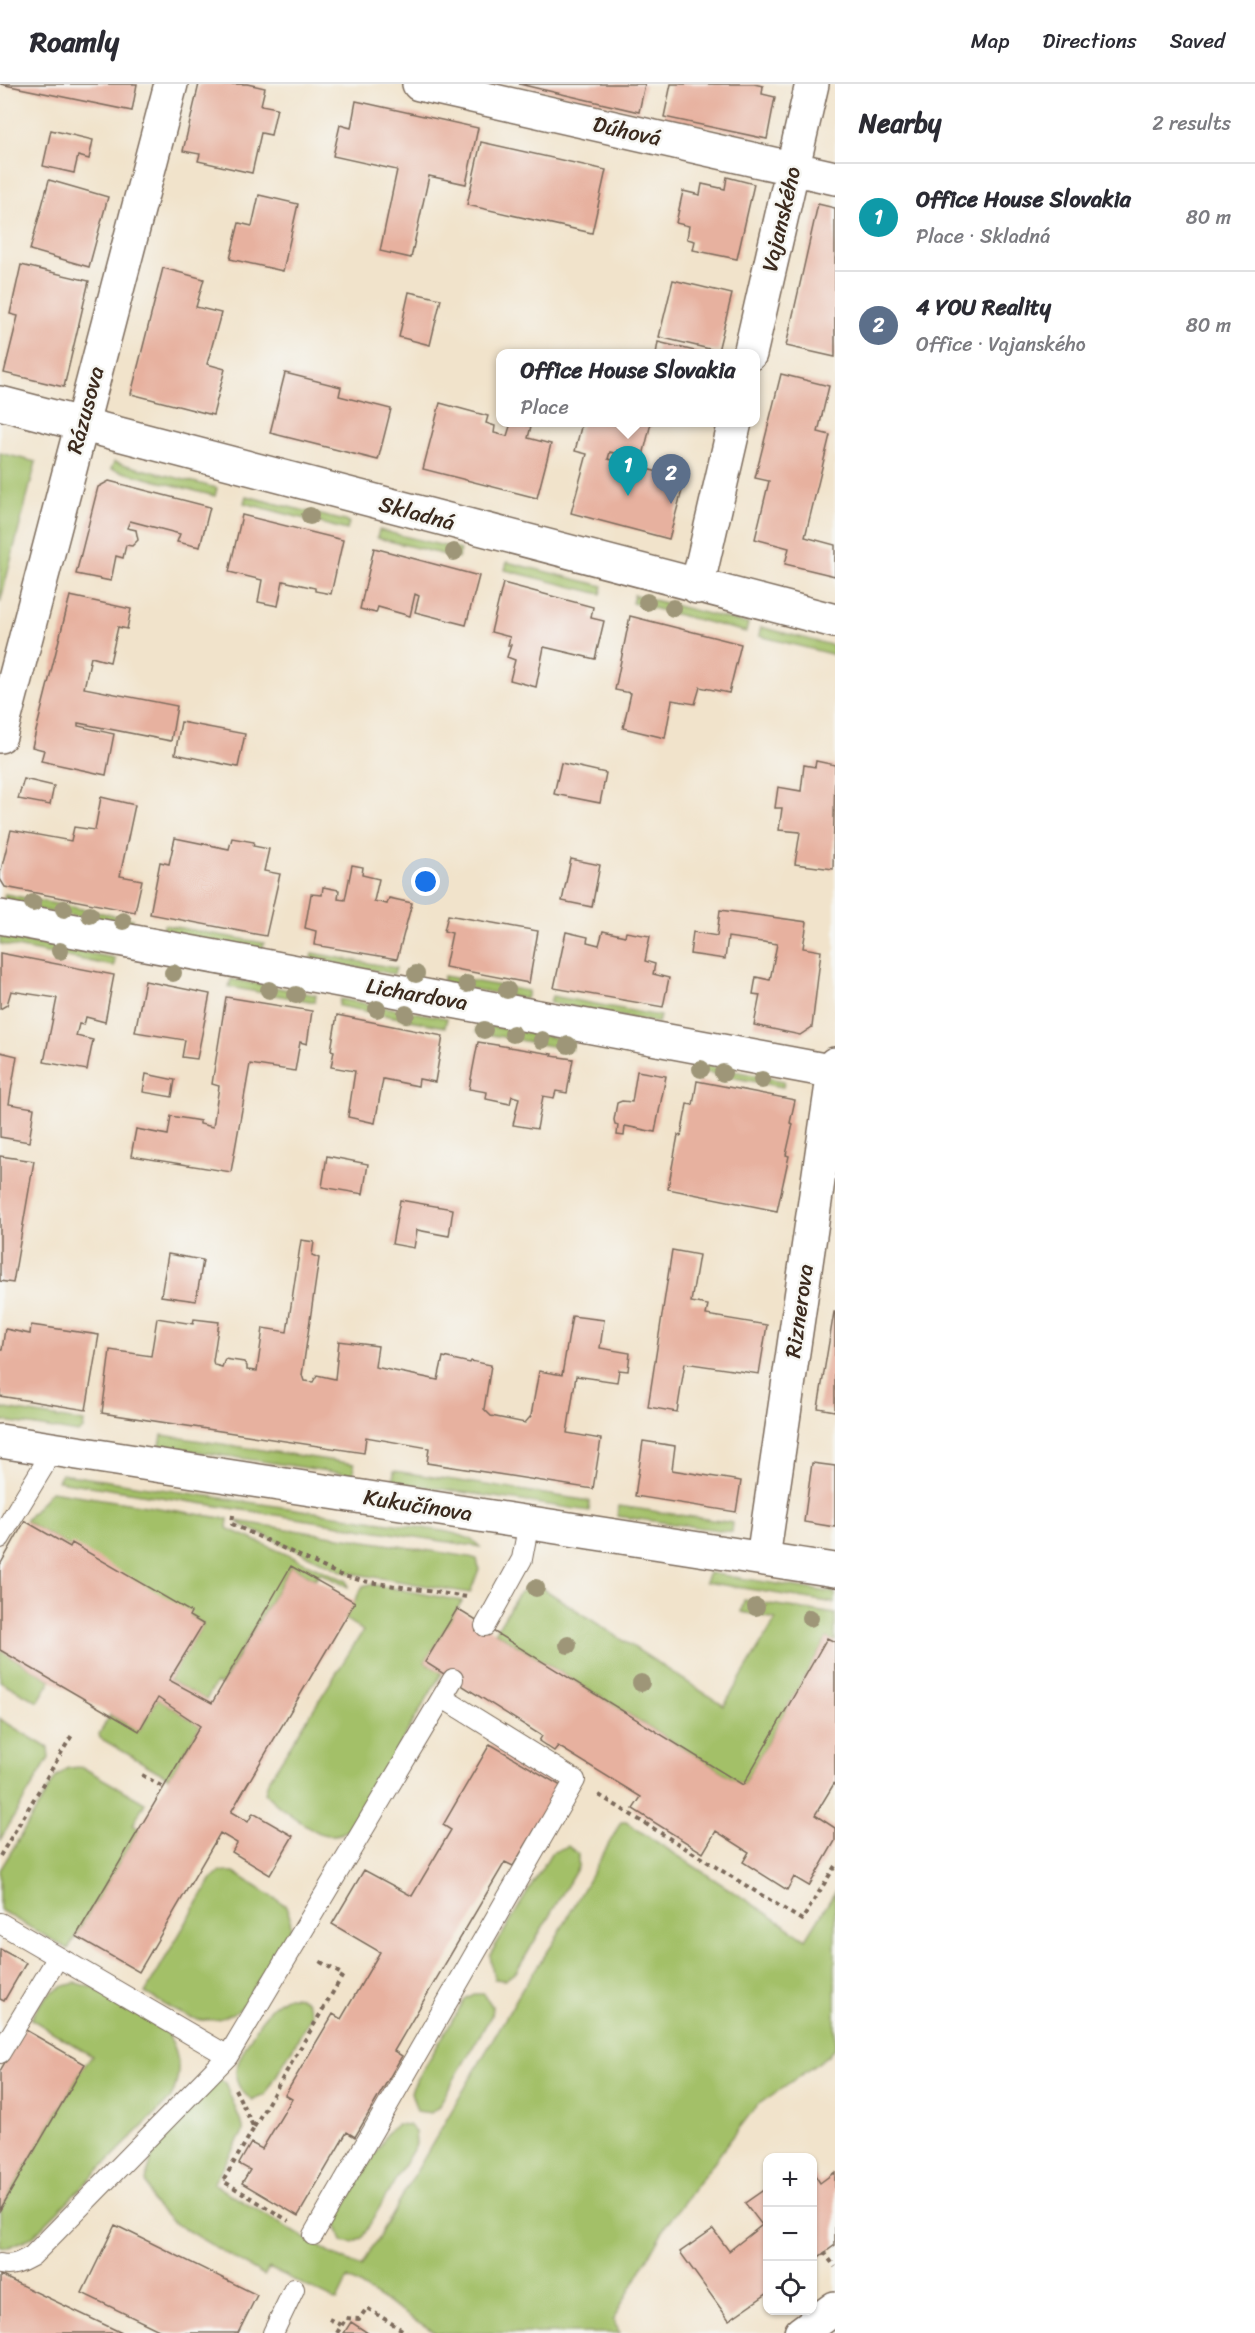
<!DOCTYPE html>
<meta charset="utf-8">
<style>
:root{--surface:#fff;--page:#f2f2f3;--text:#2b2b33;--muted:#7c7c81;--line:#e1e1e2;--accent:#b5179e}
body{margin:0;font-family:Sriracha,sans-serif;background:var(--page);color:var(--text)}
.controls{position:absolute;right:18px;bottom:18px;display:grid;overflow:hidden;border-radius:12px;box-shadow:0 2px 4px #0004}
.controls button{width:54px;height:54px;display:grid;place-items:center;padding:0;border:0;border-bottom:2px solid var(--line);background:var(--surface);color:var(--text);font:30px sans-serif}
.you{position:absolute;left:426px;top:798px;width:21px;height:21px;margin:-15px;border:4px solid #fff;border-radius:50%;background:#1a73e8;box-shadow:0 0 0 9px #1a73e833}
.badge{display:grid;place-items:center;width:39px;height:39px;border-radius:50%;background:var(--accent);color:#fff;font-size:20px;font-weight:700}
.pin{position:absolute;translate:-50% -50px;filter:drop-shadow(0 2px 3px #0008)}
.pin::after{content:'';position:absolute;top:32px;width:21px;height:18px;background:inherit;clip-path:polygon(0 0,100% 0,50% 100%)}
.popup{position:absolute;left:496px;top:265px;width:264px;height:78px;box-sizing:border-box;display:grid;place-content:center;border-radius:12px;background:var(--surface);filter:drop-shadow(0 2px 4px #0005);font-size:20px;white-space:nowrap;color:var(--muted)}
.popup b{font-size:22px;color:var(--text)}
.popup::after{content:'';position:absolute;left:50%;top:100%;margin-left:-12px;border:12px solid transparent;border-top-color:var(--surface)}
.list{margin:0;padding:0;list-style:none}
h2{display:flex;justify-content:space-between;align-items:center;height:78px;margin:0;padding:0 24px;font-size:26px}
h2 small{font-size:20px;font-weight:400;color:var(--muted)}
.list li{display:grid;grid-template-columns:39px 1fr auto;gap:18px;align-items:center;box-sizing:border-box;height:108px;padding:0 24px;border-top:2px solid var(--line)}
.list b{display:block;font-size:22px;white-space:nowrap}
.list p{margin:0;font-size:20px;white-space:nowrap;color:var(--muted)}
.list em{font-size:20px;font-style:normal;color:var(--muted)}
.icon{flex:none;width:33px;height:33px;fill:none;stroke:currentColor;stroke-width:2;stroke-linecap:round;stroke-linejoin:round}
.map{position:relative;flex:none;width:835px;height:2249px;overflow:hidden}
header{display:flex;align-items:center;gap:36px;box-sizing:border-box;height:84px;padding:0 30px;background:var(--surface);border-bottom:2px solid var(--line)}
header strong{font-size:28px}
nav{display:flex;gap:33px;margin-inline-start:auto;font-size:21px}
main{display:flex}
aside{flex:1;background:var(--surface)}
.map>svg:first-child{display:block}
</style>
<header>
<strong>Roamly</strong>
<nav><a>Map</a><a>Directions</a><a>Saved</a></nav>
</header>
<main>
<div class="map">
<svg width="835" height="2249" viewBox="0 0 835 2249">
<rect width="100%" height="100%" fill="#f6f6f2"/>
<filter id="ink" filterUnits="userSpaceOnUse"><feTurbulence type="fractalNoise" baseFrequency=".0167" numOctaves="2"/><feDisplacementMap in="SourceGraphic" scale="12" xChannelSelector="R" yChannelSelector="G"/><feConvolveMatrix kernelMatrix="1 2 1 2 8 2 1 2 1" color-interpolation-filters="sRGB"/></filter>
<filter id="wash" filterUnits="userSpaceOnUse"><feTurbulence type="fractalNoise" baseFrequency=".008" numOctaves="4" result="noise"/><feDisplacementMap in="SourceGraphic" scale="24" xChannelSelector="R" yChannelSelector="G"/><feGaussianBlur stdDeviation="1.35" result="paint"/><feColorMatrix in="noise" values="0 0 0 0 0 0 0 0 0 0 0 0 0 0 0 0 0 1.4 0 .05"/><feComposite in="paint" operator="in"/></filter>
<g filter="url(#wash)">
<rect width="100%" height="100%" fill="#f1e3cb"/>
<path fill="#a3c067" stroke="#6f7542" stroke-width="1.5" d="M0 369 36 378 0 519Z
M114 378 217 404 215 412 111 385Z
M246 412 349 438 347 446 244 419Z
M379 446 461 466 458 474 377 454Z
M507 478 603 502 601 510 505 486Z
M634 511 748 540 746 548 632 519Z
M761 543 835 562V571L759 552Z
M5 810 133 835 132 843 3 819Z
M164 841 264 859 262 866 162 848Z
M0 853 115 874 114 882 0 860Z
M312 869 396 884 394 890 311 875Z
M444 892 528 907 526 915 442 899Z
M231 895 316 911 315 918 229 903Z
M552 912 660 932 658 939 550 919Z
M340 915 447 934 445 943 339 922Z
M478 940 573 957 571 966 476 948Z
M694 979 784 997 783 1003 693 986Z
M0 1324 84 1338 83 1345 78 1349 0 1336Z
M162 1351 354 1380 353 1391 160 1362Z
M394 1387 590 1417 589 1427 393 1398Z
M62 1390 442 1447C456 1450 470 1452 480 1463L58 1397Z
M51 1407 228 1435 227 1444 347 1497 348 1503 320 1489 315 1495 291 1482 221 1601 216 1599 206 1616 169 1596 203 1540 72 1460 70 1463 25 1437Z
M619 1422 733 1439 732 1448 617 1432Z
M236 1437 470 1473 477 1475 479 1485 470 1509 344 1488 240 1440Z
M709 1489 835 1509V1519L705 1498Z
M370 1500 462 1517 425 1578 442 1589 349 1746C342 1750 335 1752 327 1751 314 1750 273 1719 265 1709L268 1697 363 1547 345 1535 363 1502Z
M532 1501 541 1503 724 1622 776 1535 741 1528 744 1516 835 1530V1558L827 1554 743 1701 495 1548 519 1509Z
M0 1566 51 1596 38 1618 0 1597Z
M158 1614 200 1642 169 1694 100 1654 99 1650 110 1631 139 1647Z
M0 1635 48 1664 49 1674 0 1756Z
M82 1683 145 1719 133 1741 139 1745 68 1865 0 1826V1786L56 1693 68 1684Z
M621 1738H626L806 1855 835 1808V1963L828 1972 756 2022 665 2143 613 2236 620 2249H436L348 2194 337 2217 269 2184 264 2192 171 2137 153 2119 146 2097 154 2063 170 2039 219 1995 225 1999 243 2043V2048L213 2100 330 2169 361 2183 524 1902 552 1861Z
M568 1762 578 1770V1783L517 1887 505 1896 494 1895 490 1871 551 1769Z
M220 1788H234L285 1821 290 1833 291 1844 241 1924C204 1951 179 1928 145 1909L211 1796Z
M76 1899 94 1904 162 1944C181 1963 182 1991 171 2014L32 2153 9 2163 0 2162V2126L85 1980 92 1972 31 1935C44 1913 50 1904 76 1899Z
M474 1910H484L492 1922 491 1932 438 2023 431 2029 417 2027 411 2008 414 2001 465 1915Z
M285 1913C302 1913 308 1913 312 1931L265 2011 253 2016C244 2011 236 2002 236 1990 235 1976 260 1937 270 1925 274 1920 280 1917 285 1913Z
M397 2040 408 2041 415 2048 416 2060 362 2154 353 2159 342 2157 336 2138 388 2048Z"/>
<g id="blocks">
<path fill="#e7b19f" d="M0 0H137L132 27Z
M199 0H247L265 4 261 21 277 24 271 51 261 49 252 89 198 77 200 70 183 67Z
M519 0H645L639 28Z
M671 0H754L763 2 762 10 775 13 767 55 664 33Z
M356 17 478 44 466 100 429 92 411 174 380 167 397 86 333 72 340 41 351 44Z
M51 46 93 56 89 75 78 72 74 89 43 82Z
M481 58 606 86 592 149 467 121Z
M727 93 754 100 737 175 693 166 695 157 687 155 689 142 676 139 683 107 700 111 702 100 725 105Z
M49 96 108 113 89 183 30 166Z
M259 111 298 120 283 187 230 175 239 139 252 142Z
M818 120 835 124V273L786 262Z
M21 181 89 197 64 303 4 289 18 232 10 230Z
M163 184 204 195 196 223 221 229 207 280 225 285 213 331 131 310Z
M673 196 732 210 718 267 659 253Z
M409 208 441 215 430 261 399 253Z
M658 258 703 269V270H656Z
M285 289 341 303 339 312 391 325 378 376 270 349Z
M781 290 829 302 818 348 830 351 805 453 835 461V492L785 480 789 464 755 455 769 397 755 394Z
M440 319 488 332 486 339 495 342 494 349 507 352 511 339 531 342 528 354 551 360 537 414 423 385Z
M582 339H651L642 376 610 368 608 375 685 395 669 455 571 429 587 370 575 367Z
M109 397 210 423 200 463 177 458 180 450 130 437 127 444 136 446 138 456 132 462 126 461 123 474 116 472 111 497 76 490 98 403Z
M242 431 343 456 331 510 315 507V504L283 497 278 522 258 518 262 496 229 488Z
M374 464 479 492 466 541 415 528 419 512 415 510 410 532 378 523 376 529 360 525Z
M503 499 593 523 591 534 604 537 595 575 544 563 536 603 510 596 515 576 507 573 511 561H508L510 553 491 548Z
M70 512 131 525 127 545 118 543 110 578 91 573 84 604 177 622 171 657 78 639V642L114 650 106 691 41 677 44 666 32 663Z
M630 532 741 560 729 609 700 603 695 620 672 616 665 654 623 644 631 609 615 606Z
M181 638 245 650 238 683 175 670Z
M816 677 835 681 833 785 795 780 800 748 779 746 782 724H775L778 703 801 707 804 681 815 683Z
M561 679 606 689 600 719 554 710Z
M24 695 54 702 50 721 18 715Z
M101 713 135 721 120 792 142 796 135 828 5 803 0 795V790L11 746 71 757 74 743 95 746Z
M175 754 229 765 232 754 254 758 253 762 269 765 264 787 280 790 266 852 150 830 160 778 169 780Z
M571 775 600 781 592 823 562 817Z
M352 781 363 783 362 791 379 795 374 817 387 820 389 814 412 819 397 875 314 861 316 847 305 844 311 810 322 811 323 803 339 806 338 815 345 816Z
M720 826 807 838 803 864 821 867 812 943 800 951 754 941 760 911 753 910 756 893 770 896 777 860 728 853 725 875 690 870 693 848 717 852Z
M448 831 538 847 529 899 445 883 452 849 444 847Z
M603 847 625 852 626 848 650 852 645 877 655 880 653 890 669 894 663 923 554 904 566 848 588 853 587 858 599 861Z
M0 869 114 891 105 938 86 933 84 941 79 940 76 952 93 956 87 986 44 978 57 914 11 907 7 921 0 925Z
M145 897 210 910 197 975 182 973 185 956 135 948Z
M226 913 312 927 307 960 300 958 295 987 250 980 231 1088 131 1072 136 1045 168 1051 171 1032 200 1037V1040L213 1043 219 1002 212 1000Z
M337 931 443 952 435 998 419 995 418 1002 383 995 375 1039 348 1033 355 987 331 983 334 967 331 966Z
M478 958 552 970 551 972 573 975 567 1009 556 1007 554 1014 543 1012 537 1045 513 1041 519 1014 512 1012 510 1020 486 1015 487 1008 469 1005Z
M0 968 17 972 9 1020 34 1024 29 1058 0 1053Z
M637 987 666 992 655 1048 625 1042 624 1052 617 1051 618 1041 615 1040 614 1036 617 1019 622 1017 632 1018Z
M146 990 175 996 172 1013 143 1008Z
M697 997 795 1016 790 1039 793 1040 786 1071 789 1072 777 1127 668 1105 678 1051 681 1052 687 1020 693 1021Z
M0 1072 34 1077 13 1199 0 1197Z
M327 1072 368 1080 363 1110 322 1103Z
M400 1116 453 1125 449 1152 417 1146 414 1164 392 1160Z
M301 1156 314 1158 312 1171 319 1174 302 1291 304 1297 313 1298 317 1291 335 1295 339 1257 378 1262 375 1283 438 1296 443 1273 470 1279 471 1277 491 1281 484 1325 491 1332 525 1339 531 1332 539 1287 562 1291 572 1232 604 1236 600 1264 630 1269 628 1287 619 1286 617 1298 576 1292 567 1349 601 1355 593 1405 427 1379 429 1364 366 1353 364 1369 102 1329 110 1266 151 1272 157 1234 193 1240 194 1235 219 1238 213 1277 214 1281 222 1283 225 1275 244 1278 247 1282V1286L257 1287 263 1244 287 1248Z
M672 1166 699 1171 691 1218 708 1221 706 1231 767 1241 759 1290 685 1279 677 1328 648 1323Z
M168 1170 203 1176 196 1217 161 1212Z
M834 1228H835V1327L818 1324Z
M31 1241 99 1251 86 1326 0 1312V1266H2L5 1245 30 1250Z
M643 1357 675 1362 672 1386 741 1397 736 1428 635 1412Z
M812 1379 835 1382V1443L804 1438Z
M25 1437 70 1463 72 1459 191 1528 189 1532 203 1540 169 1596 212 1619 291 1482 355 1518 231 1728 248 1738 253 1729 293 1752 270 1791 232 1768 237 1759 220 1749 139 1888 76 1852 200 1642 158 1614 139 1647 0 1566V1481Z
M457 1525 743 1701 827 1554 835 1558V1698L815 1731 835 1744V1757L809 1802 794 1793 787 1806 743 1778 749 1768 716 1747 703 1769 633 1725 641 1713 558 1662 554 1667 539 1657 542 1652 425 1578Z
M490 1660 561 1702 513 1782 505 1778 394 1967 402 1972 355 2053 347 2048 298 2132 242 2099 250 2086 239 2080 251 2059 262 2065 292 2015 285 2011 333 1930 341 1935 380 1868 332 1840 364 1786 412 1812 451 1746 443 1741Z
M0 1865 26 1879 4 1917 0 1915Z
M24 1945 85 1980 0 2126V1987Z
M813 2088 820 2099 835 2088V2161L813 2177Z
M768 2103V2209L729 2236 680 2168 713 2145 729 2167 762 2141 745 2119Z
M115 2141 257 2211 238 2249H165L82 2209Z
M0 2191 122 2249H0Z
M351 2238 368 2249H344Z"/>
</g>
</g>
<g filter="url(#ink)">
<use href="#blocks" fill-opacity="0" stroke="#7b6b5b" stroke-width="1.5"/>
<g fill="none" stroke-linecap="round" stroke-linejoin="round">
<defs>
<path id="service" d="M0 1454 43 1383 48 1365
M485 1542 522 1475 529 1438
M0 1839 228 1972
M0 1969 58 1873
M313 2151 575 1696 443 1614
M0 2180C13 2183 21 2178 32 2172L228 1972 453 1595
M273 2249 294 2205"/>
<path id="minor" d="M419 0 835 94
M750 270 812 0
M0 319 835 537
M697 503 735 338
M0 652 171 0
M0 833 835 988
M0 1357 835 1486
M763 1474 835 980
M801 2249 835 2224"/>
</defs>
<use href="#service" stroke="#7b6b5b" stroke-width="22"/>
<use href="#minor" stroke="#7b6b5b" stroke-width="36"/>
<path stroke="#7b6b5b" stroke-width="4" stroke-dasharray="4.5 4.5" stroke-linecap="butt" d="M233 1431 232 1440 340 1491 363 1497 467 1513
M142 1691 163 1703
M599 1711 802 1836 835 1782
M0 1772 72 1651
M235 2005 254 2044 223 2097 289 2137
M254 2043 343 1891 317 1876
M824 2168 835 2183
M329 2235 341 2241
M337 2249 346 2234 359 2235 367 2224 407 2249"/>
<use href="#service" stroke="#fff" stroke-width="20"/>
<use href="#minor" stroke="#fff" stroke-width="33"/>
</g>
<g fill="#9e9678">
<circle cx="310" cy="432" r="9"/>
<circle cx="454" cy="468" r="9"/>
<circle cx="647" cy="518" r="9"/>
<circle cx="673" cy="524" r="9"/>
<circle cx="33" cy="819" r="9"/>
<circle cx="64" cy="825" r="9"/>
<circle cx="90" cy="831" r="9"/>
<circle cx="123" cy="837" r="9"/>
<circle cx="60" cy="867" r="9"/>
<circle cx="173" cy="889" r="9"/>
<circle cx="416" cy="890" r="9"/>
<circle cx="467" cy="900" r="9"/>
<circle cx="269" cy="906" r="9"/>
<circle cx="507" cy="906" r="9"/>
<circle cx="296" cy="911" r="9"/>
<circle cx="377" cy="925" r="9"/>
<circle cx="406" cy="930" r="9"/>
<circle cx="484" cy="946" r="9"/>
<circle cx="513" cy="950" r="9"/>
<circle cx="542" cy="956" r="9"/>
<circle cx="568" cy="961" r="9"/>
<circle cx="701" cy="985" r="9"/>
<circle cx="723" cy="989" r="9"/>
<circle cx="762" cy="996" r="9"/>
<circle cx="536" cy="1504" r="9"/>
<circle cx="756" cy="1523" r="9"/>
<circle cx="810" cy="1534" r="9"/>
<circle cx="568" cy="1561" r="9"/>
<circle cx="641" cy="1599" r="9"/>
</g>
</g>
<g text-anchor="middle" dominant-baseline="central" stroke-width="5" stroke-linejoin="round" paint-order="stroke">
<g font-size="22" fill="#3b2a1e" stroke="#f6f6f2">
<text transform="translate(627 47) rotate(13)">Dúhová</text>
<text transform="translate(781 135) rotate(-77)">Vajanského</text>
<text transform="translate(85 326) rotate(-75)">Rázusova</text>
<text transform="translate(417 429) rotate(15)">Skladná</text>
<text transform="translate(417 910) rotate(10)">Lichardova</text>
<text transform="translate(799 1227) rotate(-82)">Riznerova</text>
<text transform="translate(418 1421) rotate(9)">Kukučínova</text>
</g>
</g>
</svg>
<div class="controls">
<button>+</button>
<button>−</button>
<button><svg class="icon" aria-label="locate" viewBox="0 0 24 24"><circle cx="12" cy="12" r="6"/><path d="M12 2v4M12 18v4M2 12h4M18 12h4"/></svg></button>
</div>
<div class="you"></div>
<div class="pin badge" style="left:628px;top:412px;background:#0f9aa8">1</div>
<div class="popup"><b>Office House Slovakia</b>Place</div>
<div class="pin badge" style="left:671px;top:420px;background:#5c6f8a">2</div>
</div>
<aside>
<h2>Nearby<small>2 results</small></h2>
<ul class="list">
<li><span class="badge" style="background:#0f9aa8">1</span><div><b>Office House Slovakia</b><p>Place · Skladná</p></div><em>80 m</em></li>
<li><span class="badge" style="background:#5c6f8a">2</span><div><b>4 YOU Reality</b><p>Office · Vajanského</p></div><em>80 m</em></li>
</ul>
</aside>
</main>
